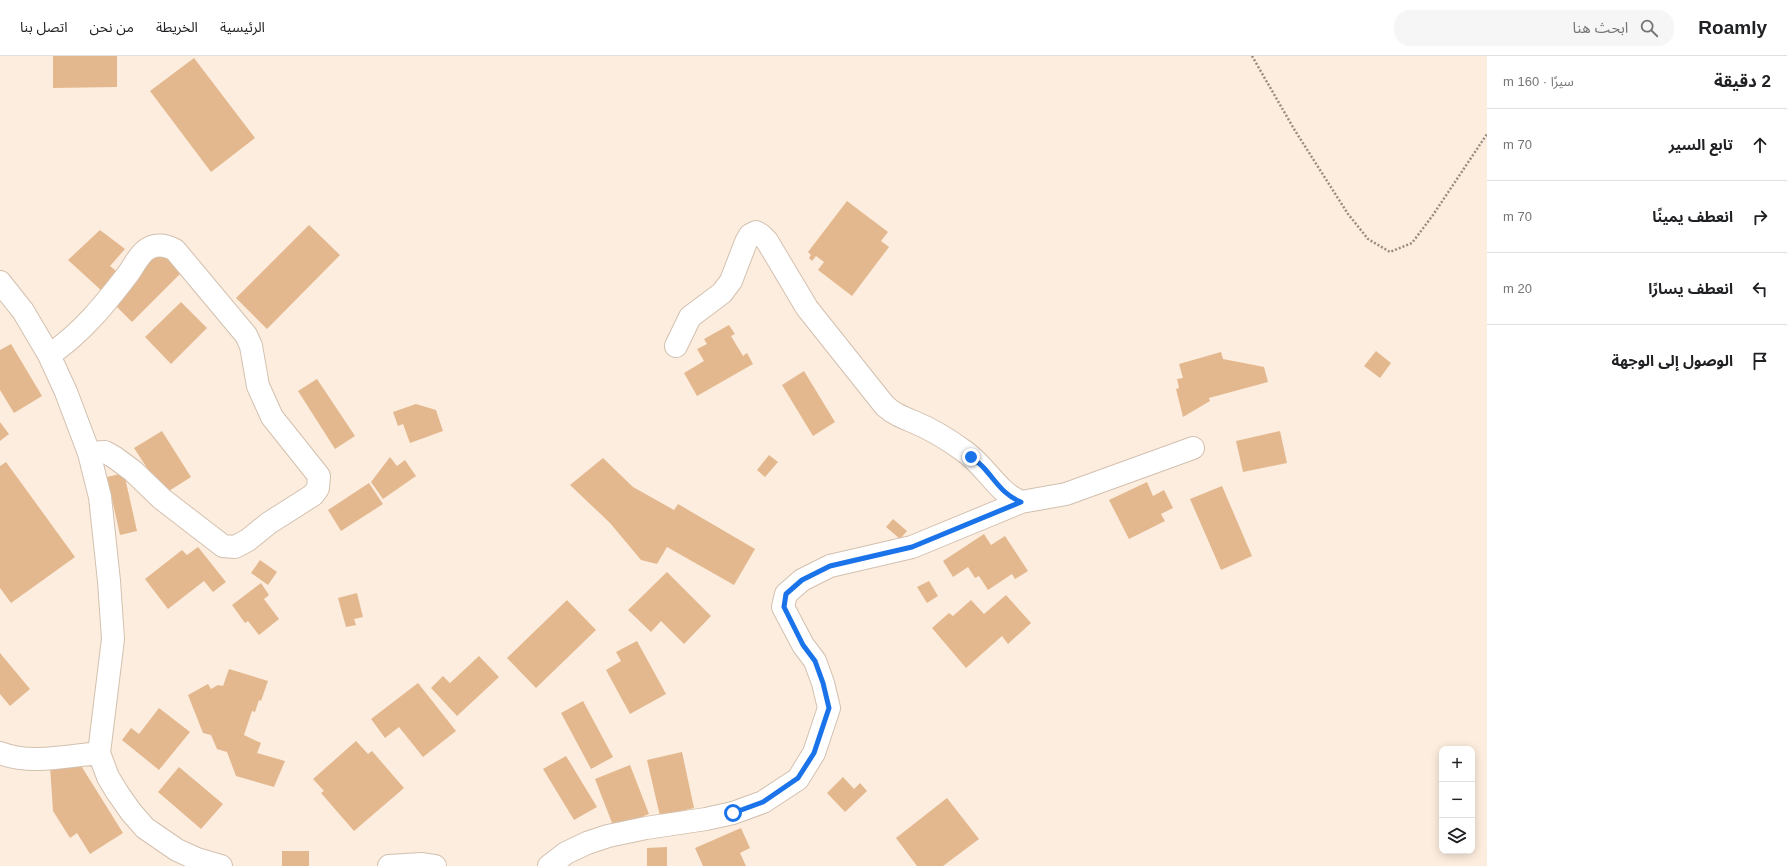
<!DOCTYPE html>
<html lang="ar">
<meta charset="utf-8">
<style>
:root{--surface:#fff;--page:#f6f6f6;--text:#202124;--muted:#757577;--line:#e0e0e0}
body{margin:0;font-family:Arial,"Noto Sans Arabic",sans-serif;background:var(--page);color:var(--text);direction:rtl}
.controls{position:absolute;right:12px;bottom:12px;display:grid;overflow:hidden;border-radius:8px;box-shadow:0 2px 10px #0003}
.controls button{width:36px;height:36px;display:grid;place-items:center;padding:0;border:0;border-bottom:1px solid var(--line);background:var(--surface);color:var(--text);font:20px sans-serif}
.stop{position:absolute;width:12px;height:12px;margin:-9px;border:3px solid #1a73e8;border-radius:50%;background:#fff}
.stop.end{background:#1a73e8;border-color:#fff;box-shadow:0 1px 4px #0008}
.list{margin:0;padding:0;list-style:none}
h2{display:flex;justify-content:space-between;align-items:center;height:52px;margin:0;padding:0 16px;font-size:17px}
h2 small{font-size:13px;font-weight:400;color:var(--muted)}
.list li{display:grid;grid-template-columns:26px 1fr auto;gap:12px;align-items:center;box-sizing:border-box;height:72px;padding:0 16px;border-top:1px solid var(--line)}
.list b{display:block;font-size:15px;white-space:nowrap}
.list em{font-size:13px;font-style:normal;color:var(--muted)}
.icon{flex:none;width:22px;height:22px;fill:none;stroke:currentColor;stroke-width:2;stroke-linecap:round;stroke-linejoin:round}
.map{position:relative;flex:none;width:1487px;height:810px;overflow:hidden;direction:ltr}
header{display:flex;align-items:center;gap:24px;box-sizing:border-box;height:56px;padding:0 20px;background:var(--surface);border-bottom:1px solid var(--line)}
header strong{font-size:19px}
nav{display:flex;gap:22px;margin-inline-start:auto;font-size:14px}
.search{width:280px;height:36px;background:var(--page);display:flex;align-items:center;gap:10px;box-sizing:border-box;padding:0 14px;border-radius:16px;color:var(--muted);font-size:15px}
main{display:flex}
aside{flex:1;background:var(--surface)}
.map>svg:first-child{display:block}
</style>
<header>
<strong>Roamly</strong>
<div class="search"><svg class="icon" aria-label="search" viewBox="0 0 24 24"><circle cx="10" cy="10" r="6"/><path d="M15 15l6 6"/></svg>ابحث هنا</div>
<nav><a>الرئيسية</a><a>الخريطة</a><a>من نحن</a><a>اتصل بنا</a></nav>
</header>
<main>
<aside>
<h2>2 دقيقة<small>سيرًا · 160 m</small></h2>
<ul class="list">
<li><svg class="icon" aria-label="ahead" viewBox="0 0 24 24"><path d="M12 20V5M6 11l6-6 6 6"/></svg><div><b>تابع السير</b></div><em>70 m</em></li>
<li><svg class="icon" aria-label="right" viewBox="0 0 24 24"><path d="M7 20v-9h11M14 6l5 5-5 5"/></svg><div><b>انعطف يمينًا</b></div><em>70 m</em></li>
<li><svg class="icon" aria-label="left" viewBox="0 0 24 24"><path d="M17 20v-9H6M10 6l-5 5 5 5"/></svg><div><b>انعطف يسارًا</b></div><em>20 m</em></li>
<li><svg class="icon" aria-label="arrive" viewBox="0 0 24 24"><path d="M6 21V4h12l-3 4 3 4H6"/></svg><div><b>الوصول إلى الوجهة</b></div></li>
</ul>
</aside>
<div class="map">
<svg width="1487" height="810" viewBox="0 0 1487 810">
<rect width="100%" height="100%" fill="#fcedde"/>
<path fill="#e4b88e" d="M53 0H117V31L53 32Z
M194 2 255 82 211 116 150 35Z
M847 145 888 176 881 185 889 191 852 240 818 214 824 206 816 200 812 205 809 202 811 199 808 196Z
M309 169 340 199 267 273 236 242Z
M100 174 125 193 110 210 121 219 103 236 68 204Z
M160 195 182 216 132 266 117 251 129 225Z
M181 246 207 272 171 308 145 281Z
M729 269 735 278 731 280 743 300 747 297 753 308 697 340 684 317 704 305 697 293 707 288 704 283Z
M11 288 42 340 14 357 0 334V294Z
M1376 295 1391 307 1380 322 1364 310Z
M1221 296 1223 303 1264 311 1268 326 1209 342 1210 345 1183 361 1176 333 1179 332 1177 323 1183 322 1179 308Z
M804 315 835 366 813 380 782 329Z
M317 323 355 380 335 393 298 335Z
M416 348 436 354 443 375 410 387 403 368 398 370 393 356Z
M0 366 9 378 0 385Z
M162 375 191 421 164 438 134 392Z
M1280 375 1287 407 1243 416 1236 385Z
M769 399 778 406 765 421 757 414Z
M390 401 397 410 405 404 416 420 383 443 371 426Z
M603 402 633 431 674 454 678 448 755 493 734 529 667 491 657 508 641 504 610 467 570 429Z
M6 406 75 501 11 547 0 532V410Z
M124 417 137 475 120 479 107 421Z
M1147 426 1153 440 1164 434 1173 452 1161 458 1165 465 1129 483 1109 444Z
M369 427 383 448 341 475 328 454Z
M1222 430 1252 500 1221 514 1190 443Z
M893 463 907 475 900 483 886 471Z
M984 478 991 489 1005 480 1028 515 1015 523 1012 518 988 534 979 520 975 522 968 511 953 521 943 505Z
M198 491 226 526 213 536 204 525 168 553 145 523 182 494 187 499Z
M260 504 277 516 268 529 251 517Z
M667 516 711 560 684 588 661 565 651 576 628 554Z
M929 525 938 540 927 547 917 531Z
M261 527 269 539 264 543 279 563 259 579 248 565 245 567 232 549Z
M357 537 363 561 354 563 356 569 346 571 338 542Z
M1006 539 1031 567 1008 588 1002 580 966 612 932 572 949 557 953 560 971 544 984 558Z
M567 544 596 574 536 632 507 602Z
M637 585 666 638 630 658 606 614 621 605 616 596Z
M0 597 30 633 10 650 0 638Z
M479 600 499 621 457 660 431 632 443 620 450 627Z
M229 613 268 625 261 645 259 644 255 656 252 655 244 679 261 687 257 697 285 705 274 731 236 720 227 696 217 693 211 679 203 677 188 639 208 628 211 633 218 629 223 630Z
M418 627 456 675 423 701 399 671 385 682 371 663Z
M583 645 613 701 591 713 561 657Z
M159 652 190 676 159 714 122 684 131 672 139 678Z
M356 685 368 698 372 695 404 732 354 775 321 737 324 735 313 723Z
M682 696 694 752 660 760 647 704Z
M566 700 597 751 574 764 543 713Z
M80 708 123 777 90 798 77 777 70 782 53 755 50 710Z
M630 709 649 758 614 772 595 723Z
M179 711 223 748 201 773 158 736Z
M843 721 854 733 860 727 867 735 845 756 827 737Z
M947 742 979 783 943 810H917L896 782Z
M741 772 750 792 740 797 746 810H703L695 792Z
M667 791V810H647V792Z
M282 795H309V810H282Z"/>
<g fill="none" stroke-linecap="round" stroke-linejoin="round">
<defs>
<path id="minor" d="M0 226 23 255 49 299 66 336 89 397 100 441 109 525 113 583 99 697 108 721 117 736 131 756 145 772 177 794 197 803 221 810
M676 290 690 261 722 237 731 225 746 186 750 179 756 176 761 179 767 185 807 252 885 350C894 358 902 361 914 366 931 373 949 384 964 395 986 410 997 436 1021 446
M49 299C81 278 105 248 128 218 134 210 138 200 146 194 155 187 166 189 175 194L246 279 251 290 258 330 272 361 319 420 318 432 313 439 269 467 248 484 235 491 223 490 162 443 133 415 114 401 105 396 89 397
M0 697C30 709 67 700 99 697
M389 810 422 808 435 810
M549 810 566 797 587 787 608 780 646 772 706 763 733 757 763 746 798 723 814 697 829 652 823 627 815 605 803 589 783 551 786 538 802 524 830 510 912 491 1021 446 1066 438 1193 392"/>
</defs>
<use href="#minor" stroke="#d3c0af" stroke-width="24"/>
<path stroke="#988c81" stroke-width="2.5" stroke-dasharray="2 2" stroke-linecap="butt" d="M1252 0 1294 73 1348 158 1368 183 1390 196 1412 187 1433 159 1487 78"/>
<use href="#minor" stroke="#fff" stroke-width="22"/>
</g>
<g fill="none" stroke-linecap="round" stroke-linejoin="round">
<path stroke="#1a73e8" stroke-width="5" d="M733 757 763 746 798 722 814 697 829 652 823 627 815 605 803 589 784 551 786 538 802 524 830 510 912 491 1021 446C1003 439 996 425 983 411 980 408 975 404 971 401"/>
</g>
</svg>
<div class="controls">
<button>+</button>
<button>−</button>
<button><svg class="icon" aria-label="layers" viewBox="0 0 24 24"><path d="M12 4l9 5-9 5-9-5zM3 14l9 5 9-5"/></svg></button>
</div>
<div class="stop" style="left:733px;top:757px"></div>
<div class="stop end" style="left:971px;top:401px"></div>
</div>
</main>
